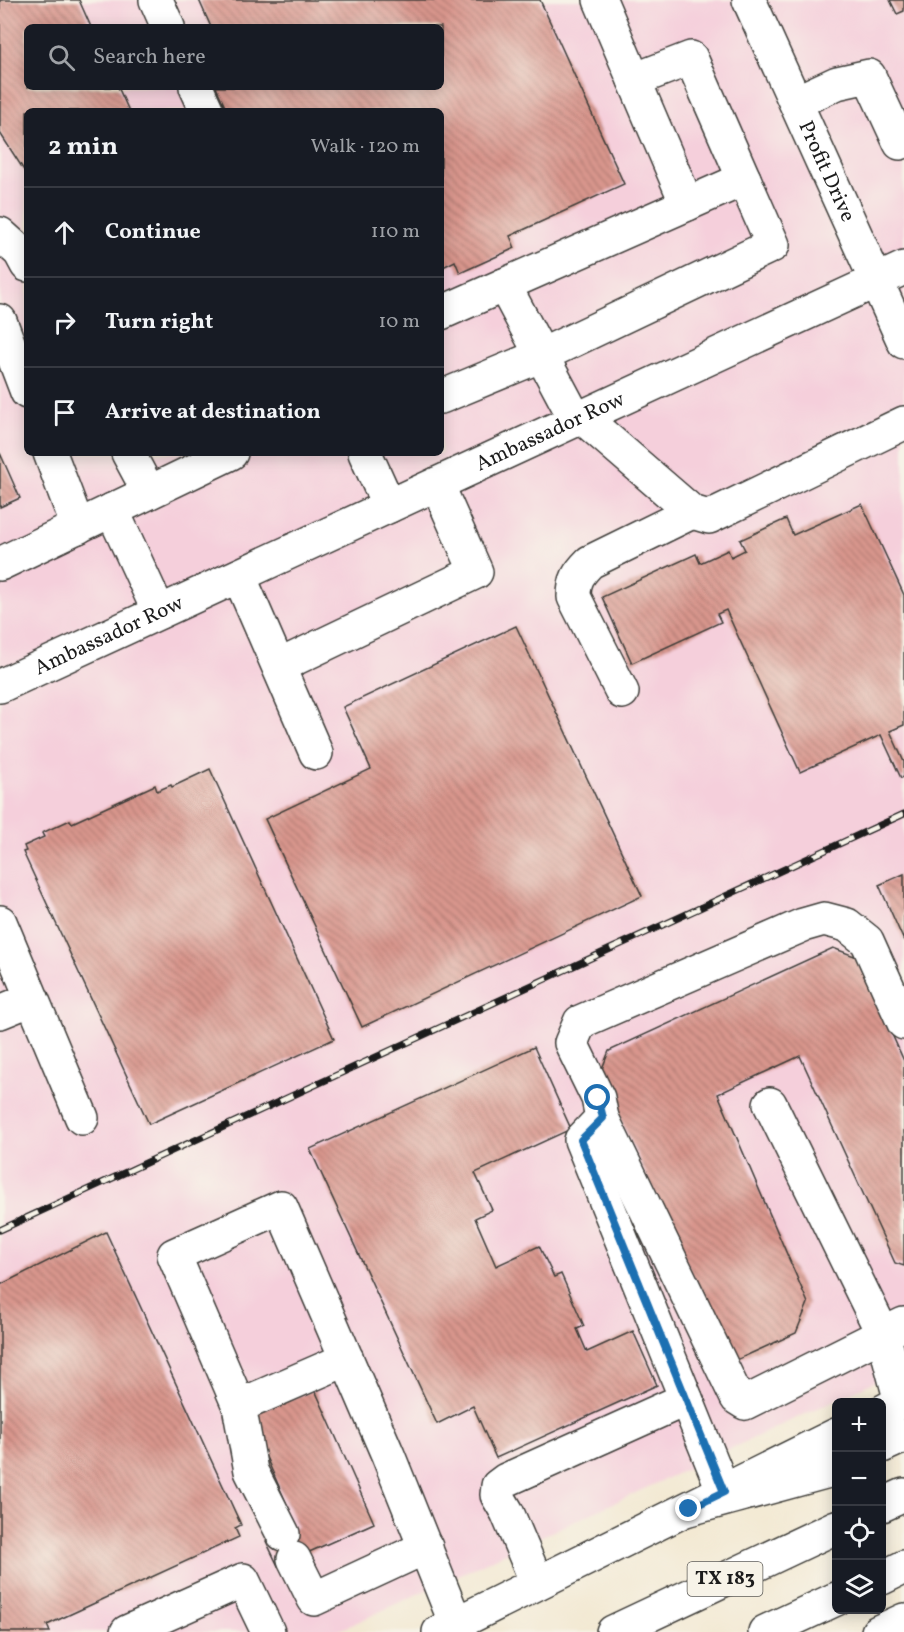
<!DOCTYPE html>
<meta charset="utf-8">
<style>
:root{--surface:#171b24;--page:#20242c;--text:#f1f3f6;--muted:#9ea1a6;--line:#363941}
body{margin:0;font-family:Vollkorn,serif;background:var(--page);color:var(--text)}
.controls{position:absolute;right:18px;bottom:18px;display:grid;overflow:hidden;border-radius:9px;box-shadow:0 3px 15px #0003}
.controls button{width:54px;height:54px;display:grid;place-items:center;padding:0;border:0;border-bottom:2px solid var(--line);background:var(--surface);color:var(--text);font:30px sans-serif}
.stop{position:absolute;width:18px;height:18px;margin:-14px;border:4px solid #1f6fb2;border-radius:50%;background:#fff}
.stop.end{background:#1f6fb2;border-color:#fff;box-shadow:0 2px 6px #0008}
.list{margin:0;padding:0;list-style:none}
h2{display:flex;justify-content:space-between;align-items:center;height:78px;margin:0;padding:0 24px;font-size:26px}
h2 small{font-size:20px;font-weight:400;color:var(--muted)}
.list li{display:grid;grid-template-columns:39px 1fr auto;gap:18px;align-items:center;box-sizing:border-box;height:90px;padding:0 24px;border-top:2px solid var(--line)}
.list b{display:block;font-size:22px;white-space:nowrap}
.list em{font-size:20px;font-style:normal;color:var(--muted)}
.icon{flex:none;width:33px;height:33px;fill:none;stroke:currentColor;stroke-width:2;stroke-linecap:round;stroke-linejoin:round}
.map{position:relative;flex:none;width:904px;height:1632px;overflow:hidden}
.search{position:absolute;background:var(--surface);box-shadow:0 3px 15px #0003;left:24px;top:24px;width:420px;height:66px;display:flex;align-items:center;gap:15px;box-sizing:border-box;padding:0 21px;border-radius:9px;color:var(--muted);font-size:22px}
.panel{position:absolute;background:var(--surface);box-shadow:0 3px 15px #0003;left:24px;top:108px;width:420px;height:348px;border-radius:9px}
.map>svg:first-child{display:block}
</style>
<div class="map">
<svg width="904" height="1632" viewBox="0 0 904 1632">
<defs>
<pattern id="building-back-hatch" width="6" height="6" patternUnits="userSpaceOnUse" patternTransform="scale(1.5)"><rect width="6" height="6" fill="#d9968d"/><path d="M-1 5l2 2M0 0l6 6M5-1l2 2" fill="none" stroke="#af7a72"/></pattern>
</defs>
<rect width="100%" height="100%" fill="#f7f3e8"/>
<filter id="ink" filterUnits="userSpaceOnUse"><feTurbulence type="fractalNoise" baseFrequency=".0167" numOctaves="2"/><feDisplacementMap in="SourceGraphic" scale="12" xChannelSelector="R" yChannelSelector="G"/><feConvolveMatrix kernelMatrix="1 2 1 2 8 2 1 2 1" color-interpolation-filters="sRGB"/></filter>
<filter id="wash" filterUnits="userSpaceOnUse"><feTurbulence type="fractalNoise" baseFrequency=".008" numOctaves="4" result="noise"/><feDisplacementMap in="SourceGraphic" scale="24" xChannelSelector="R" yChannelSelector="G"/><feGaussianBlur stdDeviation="1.35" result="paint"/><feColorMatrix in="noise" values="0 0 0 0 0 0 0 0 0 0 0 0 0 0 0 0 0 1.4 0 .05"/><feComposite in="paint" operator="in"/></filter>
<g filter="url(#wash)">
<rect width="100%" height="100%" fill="#f3e9d3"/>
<path fill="#f5cfdb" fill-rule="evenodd" d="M0 0H904V1368L336 1632H0ZM27 27H441V87H27ZM27 111H441V453H27Z"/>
<g id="blocks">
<path fill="url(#building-back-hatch)" d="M0 0H79L91 27H27V87H118L129 111H27V175L0 133Z
M199 0H540L624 184 510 236 515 248 460 273 455 261 441 268V111H227L216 87H441V27H211Z
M890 0H904V11L897 14Z
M0 453 20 498 0 507Z
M862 504 904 595V725L890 731 904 762V777L901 778 881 735 800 772 726 610 717 614 721 622 632 663 602 597 696 554 700 563 728 550 731 557 745 550 740 540 786 519 793 535Z
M516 626 642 896 362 1027 265 819 371 769 343 707Z
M210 769 334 1039 149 1124 23 852 26 851 24 846 44 837 42 833 70 820 72 823 155 785 157 791 171 785 172 787Z
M904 874V941L879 885Z
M833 948 857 957 904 1061V1266L895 1263 800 1056 718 1094 808 1303 796 1333 732 1362 600 1074 609 1051Z
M534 1047 571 1129 475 1173 492 1210 475 1218 496 1266 539 1246 554 1277 561 1274 584 1326 577 1329 587 1352 633 1331 657 1385 496 1458 473 1406 437 1424 310 1149Z
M106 1232 241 1525 235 1528 239 1537 47 1625 50 1632H0V1285Z
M315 1390 374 1523 278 1566 266 1541 297 1527 247 1414Z"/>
</g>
</g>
<g filter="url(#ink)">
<use href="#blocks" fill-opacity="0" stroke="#3c3b37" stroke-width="1.5"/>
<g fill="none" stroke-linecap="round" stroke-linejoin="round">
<defs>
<g id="minor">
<path d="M156 0 168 27"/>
<path d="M600 0 634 80"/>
<path id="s1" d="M749 0 904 342"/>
<path d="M196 87 207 111"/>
<path d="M796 102 837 83 869 76 900 143 904 141"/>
<path d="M687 204 634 80 691 58 744 179"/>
<path d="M0 234 20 252 27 265"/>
<path d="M441 313 504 285"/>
<path d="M0 321 27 392"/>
<path d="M441 397 542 355 773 245 744 179 504 285 576 420"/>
<path d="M582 417 692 512 709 517 904 423"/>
<path d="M50 453 78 527"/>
<path d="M128 453 149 492"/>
<path d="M365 453 389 506"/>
<path d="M112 510 159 612"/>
<path d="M0 564 231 453"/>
<path d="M239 576 316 753"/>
<path d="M279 666 476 572 437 484"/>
<path id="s2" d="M0 686 904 268"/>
<path d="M622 692 574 597C574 580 578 574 590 562L692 512"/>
<path d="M0 922 82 1118"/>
<path d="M0 1012 32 999"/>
<path d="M602 1118 737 1398 745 1403 883 1334 770 1104"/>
<path d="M347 1359 239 1406 174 1255 281 1207 388 1455 456 1624"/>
<path d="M901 1402 883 1334 904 1324"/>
<path d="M239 1406 251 1471 283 1534"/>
<path d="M724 1492 581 1140 602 1118 598 1098 571 1043 580 1022 803 925 824 919 847 925 867 941 904 1023"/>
<path d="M294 1559 314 1599 426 1547"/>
<path d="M537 1583 507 1512 497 1495 498 1486 506 1480 686 1399"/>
<path d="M127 1632 243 1580 268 1632"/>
</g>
<path id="major" d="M882 1412 904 1400
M439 1632 836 1435"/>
<path id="highway" d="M882 1446 904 1436
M882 1505 904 1495
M689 1509 829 1471 836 1467
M882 1578 904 1567
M613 1632 836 1527
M765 1632 836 1599
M878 1632 904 1620"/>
</defs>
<use href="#minor" stroke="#3c3b37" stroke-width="36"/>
<use href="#major" stroke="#3c3b37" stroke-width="36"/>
<use href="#highway" stroke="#3c3b37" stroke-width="36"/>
<use href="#minor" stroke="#fff" stroke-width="33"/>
<use href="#major" stroke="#fff" stroke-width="33"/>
<use href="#highway" stroke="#fff" stroke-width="33"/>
<defs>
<path id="rail" d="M0 1230 904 814"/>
</defs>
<use href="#rail" stroke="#1c1c1c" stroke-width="7"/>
<use href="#rail" stroke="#f7f3e8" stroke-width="4.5" stroke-dasharray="14" stroke-linecap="butt"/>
</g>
</g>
<g fill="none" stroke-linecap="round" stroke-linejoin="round" filter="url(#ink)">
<path stroke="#1f6fb2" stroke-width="8" d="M598 1098 603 1118 581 1140 724 1492 689 1509"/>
</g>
<g text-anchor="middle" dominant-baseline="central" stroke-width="4.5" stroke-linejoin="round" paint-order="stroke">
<rect fill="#f7f3e8" stroke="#5e5c59" stroke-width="1.5" x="687.5" y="1562" width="75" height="34" rx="4.5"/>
<g font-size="20" font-weight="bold" fill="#1c1c1c">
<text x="725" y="1579">TX 183</text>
</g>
<g font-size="21" fill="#1c1c1c" stroke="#f7f3e8">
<text stroke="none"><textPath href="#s1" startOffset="188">Profit Drive</textPath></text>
<text stroke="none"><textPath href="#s2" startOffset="606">Ambassador Row</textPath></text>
<text stroke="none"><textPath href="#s2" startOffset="120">Ambassador Row</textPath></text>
</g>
</g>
</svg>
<div class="controls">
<button>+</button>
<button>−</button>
<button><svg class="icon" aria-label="locate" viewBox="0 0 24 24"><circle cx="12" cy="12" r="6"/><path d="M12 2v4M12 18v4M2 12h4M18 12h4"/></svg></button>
<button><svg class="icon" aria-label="layers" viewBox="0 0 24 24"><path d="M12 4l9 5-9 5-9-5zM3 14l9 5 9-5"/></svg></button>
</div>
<div class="stop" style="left:598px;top:1098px"></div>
<div class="stop end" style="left:689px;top:1509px"></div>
<div class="search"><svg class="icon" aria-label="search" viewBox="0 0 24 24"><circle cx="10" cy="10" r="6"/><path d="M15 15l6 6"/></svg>Search here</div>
<section class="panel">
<h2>2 min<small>Walk · 120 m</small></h2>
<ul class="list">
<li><svg class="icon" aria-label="ahead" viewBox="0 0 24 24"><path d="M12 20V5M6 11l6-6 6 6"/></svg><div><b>Continue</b></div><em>110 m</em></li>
<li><svg class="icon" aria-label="right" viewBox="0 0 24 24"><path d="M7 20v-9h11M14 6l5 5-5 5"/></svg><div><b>Turn right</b></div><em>10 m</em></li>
<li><svg class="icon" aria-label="arrive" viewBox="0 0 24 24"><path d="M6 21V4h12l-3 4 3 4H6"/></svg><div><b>Arrive at destination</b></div></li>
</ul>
</section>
</div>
